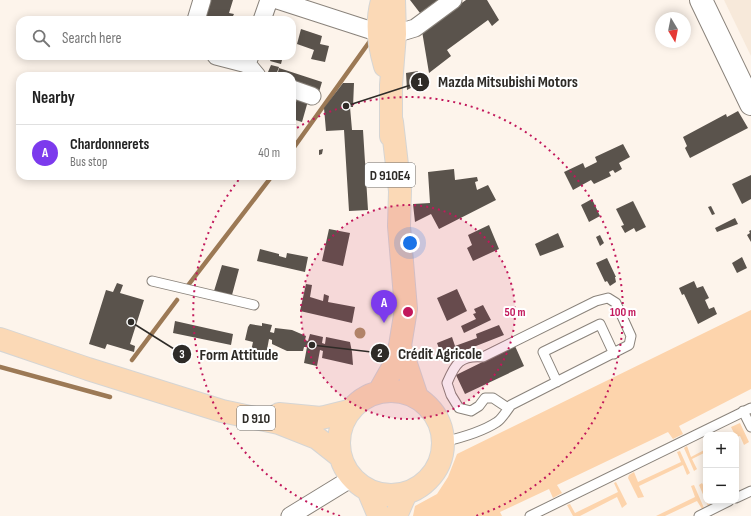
<!DOCTYPE html>
<meta charset="utf-8">
<style>
:root{--surface:#fff;--page:#f2f2f2;--text:#222;--muted:#767676;--line:#e0e0e0;--accent:#7c3aed}
body{margin:0;font-family:"Sofia Sans Condensed",sans-serif;background:var(--page);color:var(--text)}
.controls{position:absolute;right:12px;bottom:12px;display:grid;overflow:hidden;border-radius:8px;box-shadow:0 2px 10px #0003}
.controls button{width:36px;height:36px;display:grid;place-items:center;padding:0;border:0;border-bottom:1px solid var(--line);background:var(--surface);color:var(--text);font:20px sans-serif}
.compass{position:absolute;left:655px;top:12px;width:36px;height:36px;border-radius:50%;background:var(--surface);box-shadow:0 2px 10px #0003;rotate:170deg}
.you{position:absolute;left:410px;top:243px;width:14px;height:14px;margin:-10px;border:3px solid #fff;border-radius:50%;background:#1a73e8;box-shadow:0 0 0 6px #1a73e833}
.badge{display:grid;place-items:center;width:26px;height:26px;border-radius:50%;background:var(--accent);color:#fff;font-size:13px;font-weight:700}
.pin{position:absolute;translate:-50% -33px;filter:drop-shadow(0 1px 2px #0008)}
.pin::after{content:'';position:absolute;top:21px;width:14px;height:12px;background:inherit;clip-path:polygon(0 0,100% 0,50% 100%)}
.list{margin:0;padding:0;list-style:none}
h2{display:flex;justify-content:space-between;align-items:center;height:52px;margin:0;padding:0 16px;font-size:17px}
h2 small{font-size:13px;font-weight:400;color:var(--muted)}
.list li{display:grid;grid-template-columns:26px 1fr auto;gap:12px;align-items:center;box-sizing:border-box;height:56px;padding:0 16px;border-top:1px solid var(--line)}
.list b{display:block;font-size:15px;white-space:nowrap}
.list p{margin:0;font-size:13px;white-space:nowrap;color:var(--muted)}
.list em{font-size:13px;font-style:normal;color:var(--muted)}
.icon{flex:none;width:22px;height:22px;fill:none;stroke:currentColor;stroke-width:2;stroke-linecap:round;stroke-linejoin:round}
.map{position:relative;flex:none;width:751px;height:516px;overflow:hidden}
.search{position:absolute;background:var(--surface);box-shadow:0 2px 10px #0003;left:16px;top:16px;width:280px;height:44px;display:flex;align-items:center;gap:10px;box-sizing:border-box;padding:0 14px;border-radius:12px;color:var(--muted);font-size:15px}
.panel{position:absolute;background:var(--surface);box-shadow:0 2px 10px #0003;left:16px;top:72px;width:280px;height:108px;border-radius:12px}
.map>svg:first-child{display:block}
</style>
<div class="map">
<svg width="751" height="516" viewBox="0 0 751 516">
<rect width="100%" height="100%" fill="#fdf4eb"/>
<path fill="#f7e9da" d="M724 0H751V56Z"/>
<path fill="#fdd4ac" d="M751 310V389L679 426 683 434 673 439 668 432 557 485 562 493 553 498 549 489 500 512 502 516H413L415 506 437 494 448 477 457 454Z
M740 423 749 442 744 445 740 436 736 437 731 427Z
M687 446 691 457 706 449V452L692 459 697 469 694 471 684 448Z
M680 451 690 473 687 475 683 465 639 486 644 497 638 498 628 478 629 475 634 472 638 482 681 462 677 452Z
M616 482 627 504 622 508 617 497 580 516H573L567 505 570 504 575 513 618 492 614 483Z
M702 483 706 490V501H710L712 504 708 506 699 485Z
M694 485 704 508 702 509 697 501 665 516H656L695 497 691 486Z"/>
<g fill="none" stroke-linecap="round" stroke-linejoin="round">
<path stroke="#9c7955" stroke-width="4.5" d="M292 150 370 41
M186 288 272 176
M132 360 177 300
M0 367 110 397"/>
</g>
<path fill="#5a534c" d="M210 0H233L229 13 234 14 231 20H204Z
M410 0H438L420 13Z
M466 0H487L499 20 492 26 488 20 447 50 451 56 429 73 422 31Z
M301 29 322 36 320 44 329 46 325 62 311 59 314 50 297 44Z
M272 56H283L281 64 270 61Z
M271 65 279 67 276 75 268 72Z
M279 68 322 82 319 92 292 82V76H277Z
M418 71 419 77 422 76 424 81 407 90 406 73Z
M343 83H354L353 107H350L352 130H363L368 210 349 211 344 130 326 131 324 108Z
M297 98 308 101 302 122 292 119Z
M738 111 748 128 690 158 685 148 687 146 683 137 726 114 727 117Z
M623 144 630 157 619 163 622 169 615 173 613 170 609 172 611 176 594 184 591 180 573 190 564 172 583 163 585 168 597 162 595 157Z
M323 149 322 154 319 155V150Z
M454 169 455 180 477 177 478 181 475 182 477 190 488 185 496 200 439 229 431 214 415 222 413 204 430 203 428 172Z
M751 175V199L742 204 732 184Z
M592 199 600 216 589 222 581 205Z
M633 201 646 227 636 232 634 228 625 233 621 226 624 225 616 209Z
M711 206 715 214 712 215 708 207Z
M735 218 738 224 717 232 715 228Z
M489 225 499 249 473 261 467 248 472 245 468 235Z
M329 229 350 233 343 266 322 261Z
M751 230V242L747 235 750 233 749 231Z
M558 233 564 247 540 256 535 244Z
M600 235 604 243 600 246 596 237Z
M260 249 279 254V256L286 258 287 253 308 257 305 272 257 261Z
M742 257 747 268 737 273 732 263Z
M607 258 616 277H615L616 282 610 286 607 281 605 282 596 263Z
M222 265 239 269 232 295 214 291Z
M694 281 697 288 703 286 709 298 705 300 709 309 714 307 717 314 698 324 684 294 682 295 679 288Z
M117 283 123 285 120 293 144 300 130 344 135 346 134 352 107 344 105 349 89 344 106 290 113 292Z
M306 284 312 285 310 297 323 301 324 294 329 296 328 302 355 307 352 323 300 311Z
M457 289 467 311 447 321 437 298Z
M483 305 491 320 464 333 461 326 476 319 473 314 476 313 474 309Z
M175 321 233 334 231 345 173 333Z
M262 323 272 325 270 332 274 333 275 328 292 330 306 336 305 340 308 341 310 334 323 337 322 343 325 344 326 337 350 342 352 352 353 365 322 358 323 351 320 350 317 366 304 363 307 347H304L303 351H287L272 344V340L269 339 266 355 251 351 253 342 245 340 248 327 250 324 262 326Z
M499 325 504 335 443 359 437 343 452 337 455 346 477 338 476 334Z
M515 346 524 366 465 394 456 375Z"/>
<g fill="none" stroke-linecap="round" stroke-linejoin="round">
<defs>
<path id="service" d="M152 281 254 305
M557 382 543 352 600 324 614 354
M743 411 751 427
M443 442C460 438 482 432 497 422 502 419 507 410 511 405L629 345 631 336 616 303 608 298 596 301 483 357C460 355 455 364 447 383L451 395 459 408 471 411 479 406 485 398H493L508 408
M736 498 751 491
M530 516 751 408
M699 516 729 501"/>
<path id="minor" d="M277 0 379 33
M196 20 202 0
M262 20 269 0
M395 34 415 28 453 0
M216 56 247 64
M250 56 247 64 257 76
M292 89 312 96
M290 516 352 478"/>
<path id="tertiary" d="M701 0 751 104"/>
<path id="primary" d="M382 1C376 22 379 46 385 66
M392 122 400 191 399 226 406 309 400 346 417 397
M391 136V85L395 34 394 0
M0 339 88 369 222 411 279 423 317 438 341 457
M339 443a52 52 0 1 1 104 0a52 52 0 1 1-104 0Z
M379 392 392 369 400 346
M279 414 321 418 349 411
M368 490 379 516
M396 516 406 493"/>
</defs>
<use href="#service" stroke="#8a837b" stroke-width="11"/>
<use href="#minor" stroke="#8a837b" stroke-width="19"/>
<use href="#tertiary" stroke="#8a837b" stroke-width="24"/>
<use href="#primary" stroke="#d5d5d4" stroke-width="24"/>
<use href="#service" stroke="#fff" stroke-width="9"/>
<use href="#minor" stroke="#fff" stroke-width="17"/>
<use href="#tertiary" stroke="#fff" stroke-width="22"/>
<use href="#primary" stroke="#fbd9b6" stroke-width="22"/>
</g>
<circle fill="#af926a" cx="360" cy="333" r="5.5"/>
<circle cx="408" cy="312" r="107" fill="#c2185b" fill-opacity=".12"/>
<g fill="none" stroke="#c2185b" stroke-width="2" stroke-dasharray="2 4">
<circle cx="408" cy="312" r="107"/>
<path d="M340 516A215 215 0 0 1 241 177M292 131A215 215 0 1 1 476 516"/>
</g>
<g text-anchor="middle" dominant-baseline="central" stroke-width="4" stroke-linejoin="round" paint-order="stroke">
<g fill="#fff" stroke="#6d6b68" stroke-width="1">
<rect x="365" y="163" width="50" height="24" rx="3"/>
<rect x="237" y="406" width="38" height="24" rx="3"/>
</g>
<g font-size="14" font-weight="bold" fill="#2e2b27">
<text x="390" y="175">D 910E4</text>
<text x="256" y="418">D 910</text>
</g>
</g>
<circle cx="408" cy="312" r="6" fill="#c2185b" stroke="#fff" stroke-width="2"/>
<g font-size="12" text-anchor="middle" font-weight="bold" fill="#c2185b" stroke="#fff" stroke-width="4" stroke-linejoin="round" paint-order="stroke">
<text x="515" y="316">50 m</text>
<text x="623" y="316">100 m</text>
</g>
<path fill="none" stroke="#2e2b27" stroke-width="1.5" d="M346 106L420 82M312 345L380 353M131 322L182 354"/>
<g fill="#2e2b27" stroke="#fff" stroke-width="1.5">
<circle cx="346" cy="106" r="4"/>
<circle cx="312" cy="345" r="4"/>
<circle cx="131" cy="322" r="4"/>
<circle cx="420" cy="82" r="10"/>
<circle cx="380" cy="353" r="10"/>
<circle cx="182" cy="354" r="10"/>
</g>
<g font-size="12" text-anchor="middle" font-weight="bold" fill="#fff">
<text x="420" y="86">1</text>
<text x="380" y="357">2</text>
<text x="182" y="358">3</text>
</g>
<g font-size="16" text-anchor="middle" font-weight="bold" fill="#2e2b27" stroke="#fff" stroke-width="4" stroke-linejoin="round" paint-order="stroke">
<text x="508" y="87">Mazda Mitsubishi Motors</text>
<text x="440" y="359">Crédit Agricole</text>
<text x="239" y="360">Form Attitude</text>
</g>
</svg>
<div class="controls">
<button>+</button>
<button>−</button>
</div>
<svg class="compass" viewBox="-18 -18 36 36"><path d="M0-13l5 13h-10z" fill="#e53935"/><path d="M0 13l5-13h-10z" fill="#767676"/></svg>
<div class="you"></div>
<div class="pin badge" style="left:384px;top:323px">A</div>
<div class="search"><svg class="icon" aria-label="search" viewBox="0 0 24 24"><circle cx="10" cy="10" r="6"/><path d="M15 15l6 6"/></svg>Search here</div>
<section class="panel">
<h2>Nearby<small></small></h2>
<ul class="list">
<li><span class="badge">A</span><div><b>Chardonnerets</b><p>Bus stop</p></div><em>40 m</em></li>
</ul>
</section>
</div>
